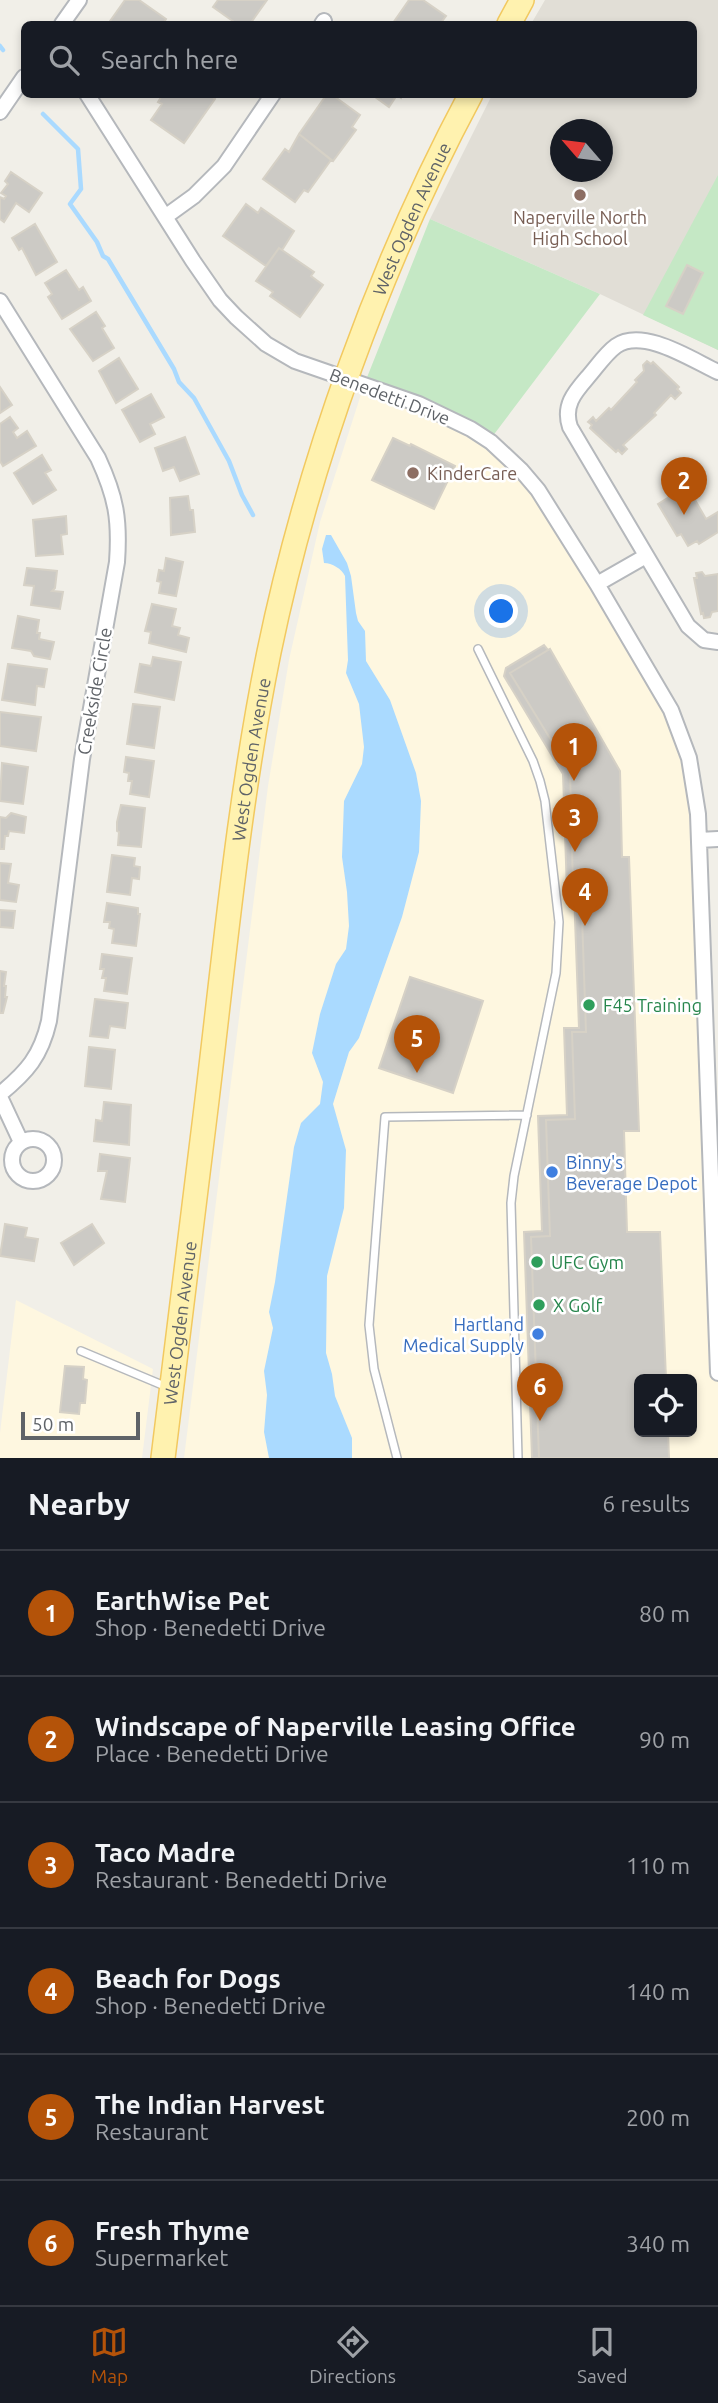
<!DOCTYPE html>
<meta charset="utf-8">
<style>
:root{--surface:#171b24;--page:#20242c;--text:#f1f3f6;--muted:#9ea1a6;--line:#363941;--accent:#b45309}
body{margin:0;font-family:Ubuntu,sans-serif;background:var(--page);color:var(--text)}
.controls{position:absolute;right:21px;bottom:21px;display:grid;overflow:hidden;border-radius:10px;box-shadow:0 4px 10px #0003}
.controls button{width:63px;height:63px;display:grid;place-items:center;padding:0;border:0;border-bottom:2px solid var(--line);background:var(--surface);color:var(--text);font:35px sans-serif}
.compass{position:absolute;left:550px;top:119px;width:63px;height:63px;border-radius:50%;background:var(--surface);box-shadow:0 4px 10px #0003;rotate:298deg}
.scale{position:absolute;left:21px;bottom:18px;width:119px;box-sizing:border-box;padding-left:7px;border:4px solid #5f6368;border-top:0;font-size:19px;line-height:24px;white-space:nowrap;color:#5f6368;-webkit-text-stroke:5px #fff;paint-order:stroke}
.you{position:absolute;left:502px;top:612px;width:24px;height:24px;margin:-18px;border:5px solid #fff;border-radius:50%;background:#1a73e8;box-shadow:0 0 0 10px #1a73e833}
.badge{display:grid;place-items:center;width:46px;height:46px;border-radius:50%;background:var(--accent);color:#fff;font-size:23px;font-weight:700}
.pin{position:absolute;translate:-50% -58px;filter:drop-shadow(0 2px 4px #0008)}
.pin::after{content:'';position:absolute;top:37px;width:24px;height:21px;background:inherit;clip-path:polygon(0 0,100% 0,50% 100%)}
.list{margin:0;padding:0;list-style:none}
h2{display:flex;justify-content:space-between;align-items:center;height:91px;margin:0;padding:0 28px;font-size:30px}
h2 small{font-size:23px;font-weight:400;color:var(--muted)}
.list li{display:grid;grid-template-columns:46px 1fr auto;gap:21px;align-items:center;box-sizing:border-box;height:126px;padding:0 28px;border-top:2px solid var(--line)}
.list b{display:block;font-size:26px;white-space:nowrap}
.list p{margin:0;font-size:23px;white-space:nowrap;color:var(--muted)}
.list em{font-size:23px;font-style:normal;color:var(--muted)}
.icon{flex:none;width:38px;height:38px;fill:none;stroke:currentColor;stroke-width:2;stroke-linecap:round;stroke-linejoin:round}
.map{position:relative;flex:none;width:718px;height:1458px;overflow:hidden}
.search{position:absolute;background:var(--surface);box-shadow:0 4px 10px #0003;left:21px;right:21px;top:21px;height:77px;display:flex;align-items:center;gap:18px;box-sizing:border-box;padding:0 24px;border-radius:10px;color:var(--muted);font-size:26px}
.sheet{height:847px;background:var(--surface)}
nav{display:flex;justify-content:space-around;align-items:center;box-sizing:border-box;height:98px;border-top:2px solid var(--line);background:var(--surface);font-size:19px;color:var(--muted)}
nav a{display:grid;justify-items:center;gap:4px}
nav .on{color:var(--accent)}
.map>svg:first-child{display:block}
</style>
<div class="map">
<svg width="718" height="1458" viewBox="0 0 718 1458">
<rect width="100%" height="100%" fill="#f1efe8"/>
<path fill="#fef7e0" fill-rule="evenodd" d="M364 385 436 411 517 466 673 715 690 765 718 1345V1458H184L268 786 289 660 320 522ZM639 1379H692V1432H639Z
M16 1300 153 1369 142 1458H0V1433Z"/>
<path fill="#e1ded6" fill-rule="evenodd" d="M545 0H718V350L600 294 430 219 492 95 694 94V24H531ZM560 130H602V172H560Z"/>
<path fill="#c5e8c5" d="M718 175V350L643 315Z
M430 219 600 294 489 441 364 385Z"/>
<path fill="#aadaff" d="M326 535H331L347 563 351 576 356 613 358 621 365 631 366 661 390 700 416 773 421 801 419 852 402 917 359 1038 349 1052 333 1104 346 1150 344 1208 327 1276 326 1353 332 1374 335 1396 352 1438V1458H269L264 1432 267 1395 264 1371 273 1328 269 1312 275 1282 294 1147 301 1123 320 1104 323 1082 312 1053 320 1014 336 964 346 949 349 926 347 892 342 857 344 801 362 764 364 747 359 704 346 673 348 660 345 576C342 569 332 563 324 563L322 549Z"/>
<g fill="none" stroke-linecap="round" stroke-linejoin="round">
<path stroke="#aadaff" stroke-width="4.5" d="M0 46 3 50
M43 114 78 149 81 189 70 204 97 242 103 256 108 259 174 369 179 382 194 398 229 461 242 495 253 515"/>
</g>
<path fill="#cccac5" stroke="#d6d1c6" stroke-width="2" d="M125 0H139L166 19 163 24H108Z
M218 0H267L250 24H237L213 7Z
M409 0H423L446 16 440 24H396L393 23Z
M163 94H209L215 99 184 143 151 120 162 104 158 102Z
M327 94H331L360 115 352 127 356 130 333 161 299 134Z
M371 94H403L401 98 397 95 389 107Z
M299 134 331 160 308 192 304 190 295 202 263 179 285 149 289 152Z
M11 172 42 193 29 212 16 203 4 222 0 219V197L4 199 6 196 1 193 8 184 5 181Z
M246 204 258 213 261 208 294 231 282 250 279 248 266 266 223 236Z
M35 224 57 262 36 275 22 248 19 250 12 238Z
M279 248 314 272 311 276 323 285 300 317 270 296 273 292 256 281Z
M687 265 703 273 683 314 666 306Z
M66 270 79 290 83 287 91 301 62 319 48 297 52 294 45 283Z
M96 312 105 326 102 328 114 348 93 361 70 329Z
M119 358 138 389 116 403 99 371Z
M647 361 651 364 653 362 679 387 677 389 681 393 675 399 671 395 654 413 656 415 623 445 627 449 622 454 618 450 616 452 590 428 592 425 588 422 593 417 596 421 609 408 611 410 637 382 635 380 644 371 643 365Z
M0 387 12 405 0 413Z
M151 394 164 417 150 424 155 434 140 442 122 410Z
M10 417 18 428 13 432 17 438 27 431 36 446 3 466 0 461V424Z
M185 437 199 474 180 481 174 467 163 471 155 448Z
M393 438 410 446 411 444 455 466 434 509 372 480Z
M42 455 51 470 45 473 56 490 33 504 14 473Z
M687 486 706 519 718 512V532L699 544 697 541 688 546 681 534 677 536 658 504Z
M188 496 190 510H193L195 532 171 535 170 498Z
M66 516 67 534 61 535 63 554 36 556 33 520Z
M166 558 183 562 176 596 159 593 161 582 157 581 159 570 164 571Z
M27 568 57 571 55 588 52 591 63 592 60 609 31 605 34 586 24 585Z
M702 572 705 576 718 574V611L712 612 710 617 704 618 703 613 701 614 694 578H697L696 573Z
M152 604 176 609 172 626 180 628 178 635 189 638 186 652 149 643 151 632 145 631Z
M18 616 39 620 37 633H40L39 639 54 642 50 659 34 656 31 651 12 648Z
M544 645 548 650 510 673 570 771 573 887H581L586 1032H572L575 1119 546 1120 550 1236 531 1237 539 1458H532L524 1232 542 1231 538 1116 567 1115 564 1028H579L574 892H567L563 774 504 676 506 668Z
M550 649 620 771 622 857H629L639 1131H624L627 1232H660L666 1379H639V1432H668L669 1458H539L531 1237 550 1236 546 1120 575 1119 572 1032H586L581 887H573L570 771 510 673Z
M153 657 181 662 174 700 135 692 140 664 151 666Z
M8 664 47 669 44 687 37 686 35 705 2 700Z
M133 704 160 707 154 748 127 744Z
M0 712 41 717 36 751 0 746Z
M126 757 154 761 149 797 130 794 132 781H128L129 773 124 772Z
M2 763 28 767 23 804 0 801Z
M121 805 145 808 141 847 118 845 119 832 117 831V822Z
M11 813 26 817 24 833 9 831 8 836H5L4 849H0V817L6 818Z
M112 855 135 858 134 866 140 867 139 879 132 878 130 895 107 892Z
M0 863 11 864 8 883 19 885 16 902 0 900Z
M107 903 138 908V914H140L136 946 112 943 114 929 109 928 110 922H104Z
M0 910 15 911 13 928 0 927Z
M102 954 132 958 127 994 104 991 106 978H102L104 969H100Z
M0 971 6 972 4 986H6L5 997H7L3 1013H0Z
M410 977 483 1001 453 1093 379 1068Z
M95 999 128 1003 125 1028 110 1026 108 1038 90 1036Z
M89 1047 115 1050 111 1089 85 1086Z
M104 1102 131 1105 129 1145 94 1141 96 1120 102 1121Z
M100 1154 130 1158 125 1202 101 1199 107 1171H98Z
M5 1224 27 1228 25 1237 38 1239 34 1261 0 1256Z
M92 1224 104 1243 74 1265 61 1243Z
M65 1366 84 1367 83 1379 87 1380 85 1403H80L79 1414 60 1412Z"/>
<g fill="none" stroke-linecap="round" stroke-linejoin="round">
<defs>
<path id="lane" d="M478 649 533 761 540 781 545 801 559 922 556 973 514 1176 511 1203 518 1458
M81 1351 167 1387
M397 1458 374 1369 369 1325 385 1117 527 1115"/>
<path id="street" d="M62 24 79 0
M322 24 324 21
M87 94 193 261 220 300 236 317 266 344 295 361 419 404 471 429 491 442 521 470 538 490 597 584 671 710 689 758 698 814 718 1373
M0 112 24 77
M165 217 194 196 224 166 273 94
M0 301 98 458C116 497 120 519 117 562L82 759 49 1021C41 1056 27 1072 0 1094
M718 372C692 360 643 327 616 346 605 354 596 368 587 378 574 393 563 406 570 427L688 626 704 640 718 642
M597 584 646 556
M699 840 718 839
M0 1097 21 1142
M12 1160a21 21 0 1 1 42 0a21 21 0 1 1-42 0Z"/>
<g id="primary">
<path d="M509 24 522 0"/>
<path id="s1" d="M163 1458C177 1338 193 1219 207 1100 225 950 239 799 269 652 308 463 380 264 471 94"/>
</g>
</defs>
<use href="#lane" stroke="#b5b8bc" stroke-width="10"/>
<use href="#street" stroke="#b5b8bc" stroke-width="18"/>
<use href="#primary" stroke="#f2c960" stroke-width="26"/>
<use href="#lane" stroke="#fff" stroke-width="7"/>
<use href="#street" stroke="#fff" stroke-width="14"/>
<use href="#primary" stroke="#fff2af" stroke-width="23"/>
</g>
<g fill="#8d6e63" stroke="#fff" stroke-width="2.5">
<circle cx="580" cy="195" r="7"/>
<circle cx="413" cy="473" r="7"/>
</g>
<g fill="#2e9e5b" stroke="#fff" stroke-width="2.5">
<circle cx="589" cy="1005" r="7"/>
<circle cx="537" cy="1262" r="7"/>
<circle cx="539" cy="1305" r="7"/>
</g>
<g fill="#3f7fe0" stroke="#fff" stroke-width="2.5">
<circle cx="552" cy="1172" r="7"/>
<circle cx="538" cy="1334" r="7"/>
</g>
<g text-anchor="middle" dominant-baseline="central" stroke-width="5" stroke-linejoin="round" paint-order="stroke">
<g font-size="18" fill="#785e54" stroke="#fff">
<text x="580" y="217">Naperville North<tspan x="580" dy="21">High School</tspan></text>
<text x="427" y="473" text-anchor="start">KinderCare</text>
</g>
<g font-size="18" fill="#5f6368" stroke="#fff">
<text stroke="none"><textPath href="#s1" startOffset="1270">West Ogden Avenue</textPath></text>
<text transform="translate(390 396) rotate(21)">Benedetti Drive</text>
<text transform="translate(94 691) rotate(-80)">Creekside Circle</text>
<text stroke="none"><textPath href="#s1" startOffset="704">West Ogden Avenue</textPath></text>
<text stroke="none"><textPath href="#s1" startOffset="136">West Ogden Avenue</textPath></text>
</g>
<g font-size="18" fill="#27864d" stroke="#fff" text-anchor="start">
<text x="603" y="1005">F45 Training</text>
<text x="551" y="1262">UFC Gym</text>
<text x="553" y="1305">X Golf</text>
</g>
<g font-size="18" fill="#366cbe" stroke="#fff" text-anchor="start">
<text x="566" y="1162">Binny's<tspan x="566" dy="21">Beverage Depot</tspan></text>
<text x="524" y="1324" text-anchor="end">Hartland<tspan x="524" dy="21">Medical Supply</tspan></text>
</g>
</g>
</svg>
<div class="controls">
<button><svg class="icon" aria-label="locate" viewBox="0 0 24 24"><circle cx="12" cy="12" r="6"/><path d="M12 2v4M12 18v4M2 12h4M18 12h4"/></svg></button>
</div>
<svg class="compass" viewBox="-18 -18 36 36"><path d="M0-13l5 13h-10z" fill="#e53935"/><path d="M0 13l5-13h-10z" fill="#9ea1a6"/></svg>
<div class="scale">50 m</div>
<div class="you"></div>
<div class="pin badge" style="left:574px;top:781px">1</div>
<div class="pin badge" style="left:684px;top:515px">2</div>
<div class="pin badge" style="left:575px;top:852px">3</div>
<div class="pin badge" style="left:585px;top:926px">4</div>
<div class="pin badge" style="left:417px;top:1073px">5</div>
<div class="pin badge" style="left:540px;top:1421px">6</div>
<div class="search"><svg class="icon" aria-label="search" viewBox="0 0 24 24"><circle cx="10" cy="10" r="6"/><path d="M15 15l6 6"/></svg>Search here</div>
</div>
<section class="sheet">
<h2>Nearby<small>6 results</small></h2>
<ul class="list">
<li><span class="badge">1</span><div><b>EarthWise Pet</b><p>Shop · Benedetti Drive</p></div><em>80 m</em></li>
<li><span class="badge">2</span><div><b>Windscape of Naperville Leasing Office</b><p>Place · Benedetti Drive</p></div><em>90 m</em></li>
<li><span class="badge">3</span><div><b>Taco Madre</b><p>Restaurant · Benedetti Drive</p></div><em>110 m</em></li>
<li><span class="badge">4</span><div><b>Beach for Dogs</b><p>Shop · Benedetti Drive</p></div><em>140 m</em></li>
<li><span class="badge">5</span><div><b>The Indian Harvest</b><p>Restaurant</p></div><em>200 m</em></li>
<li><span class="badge">6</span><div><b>Fresh Thyme</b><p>Supermarket</p></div><em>340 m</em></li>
</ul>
</section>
<nav>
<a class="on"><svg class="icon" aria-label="map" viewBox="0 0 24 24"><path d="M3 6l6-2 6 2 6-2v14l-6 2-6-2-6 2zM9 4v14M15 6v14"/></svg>Map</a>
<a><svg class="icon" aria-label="directions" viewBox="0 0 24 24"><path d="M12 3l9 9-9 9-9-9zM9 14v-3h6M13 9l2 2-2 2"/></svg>Directions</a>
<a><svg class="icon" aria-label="saved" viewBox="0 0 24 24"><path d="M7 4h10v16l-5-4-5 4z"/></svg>Saved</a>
</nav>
